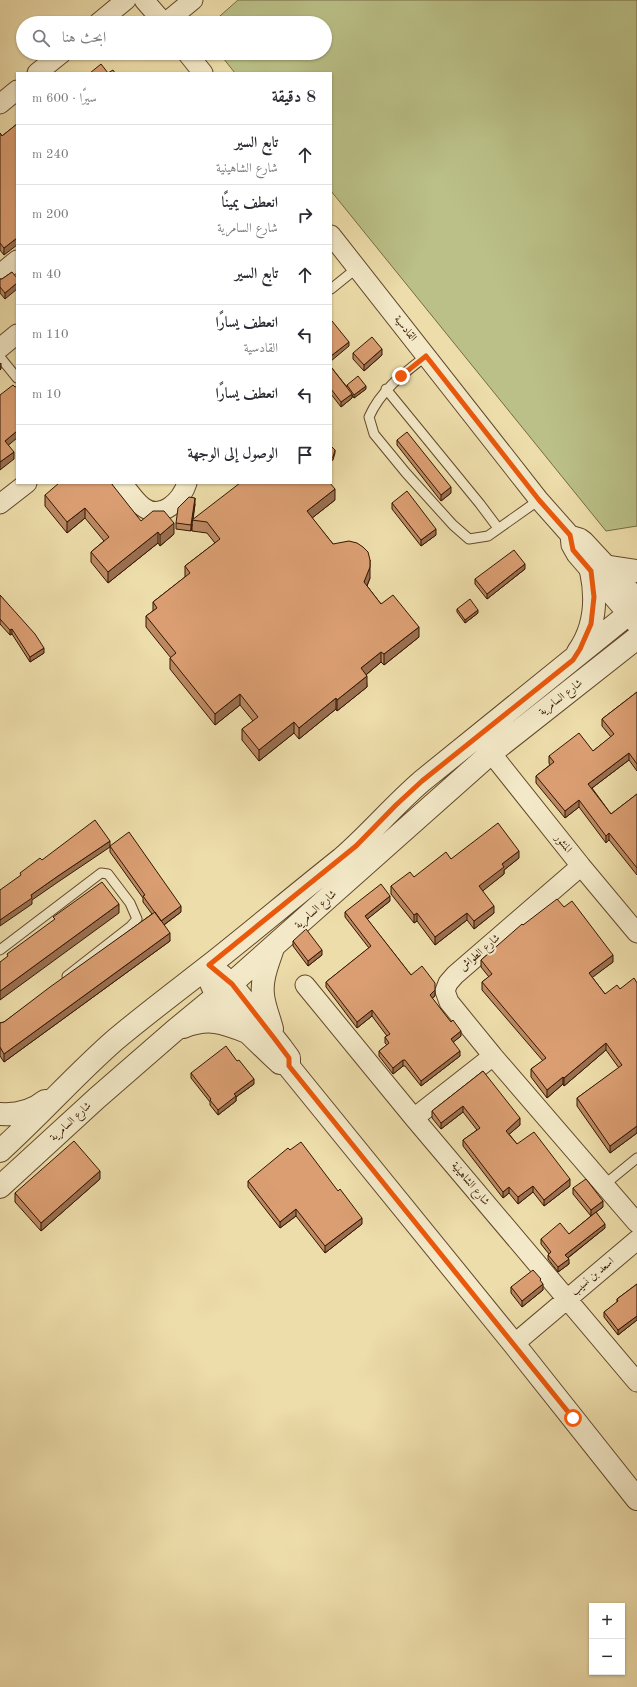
<!DOCTYPE html>
<html lang="ar">
<meta charset="utf-8">
<style>
:root{--surface:#fff;--page:#f7f7f7;--text:#2b2b33;--muted:#7c7c81;--line:#e1e1e2}
body{margin:0;font-family:"Old Standard TT",Amiri,serif;background:var(--page);color:var(--text);direction:rtl}
.controls{position:absolute;right:12px;bottom:12px;display:grid;overflow:hidden;border-radius:0px;box-shadow:0 1px 3px #0004}
.controls button{width:36px;height:36px;display:grid;place-items:center;padding:0;border:0;border-bottom:1px solid var(--line);background:var(--surface);color:var(--text);font:20px sans-serif}
.stop{position:absolute;width:12px;height:12px;margin:-9px;border:3px solid #ea580c;border-radius:50%;background:#fff}
.stop.end{background:#ea580c;border-color:#fff;box-shadow:0 1px 4px #0008}
.list{margin:0;padding:0;list-style:none}
h2{display:flex;justify-content:space-between;align-items:center;height:52px;margin:0;padding:0 16px;font-size:17px}
h2 small{font-size:13px;font-weight:400;color:var(--muted)}
.list li{display:grid;grid-template-columns:26px 1fr auto;gap:12px;align-items:center;box-sizing:border-box;height:60px;padding:0 16px;border-top:1px solid var(--line)}
.list b{display:block;font-size:15px;white-space:nowrap}
.list p{margin:0;font-size:13px;white-space:nowrap;color:var(--muted)}
.list em{font-size:13px;font-style:normal;color:var(--muted)}
.icon{flex:none;width:22px;height:22px;fill:none;stroke:currentColor;stroke-width:2;stroke-linecap:round;stroke-linejoin:round}
.map{position:relative;flex:none;width:637px;height:1687px;overflow:hidden;direction:ltr}
.search{position:absolute;background:var(--surface);box-shadow:0 1px 3px #0004;left:16px;top:16px;width:316px;height:44px;display:flex;align-items:center;gap:10px;box-sizing:border-box;padding:0 14px;border-radius:22px;color:var(--muted);font-size:15px}
.panel{position:absolute;background:var(--surface);box-shadow:0 1px 3px #0004;left:16px;top:72px;width:316px;height:412px;border-radius:0px;direction:rtl}
.map>svg:first-child{display:block}
</style>
<div class="map">
<svg width="637" height="1687" viewBox="0 0 637 1687">
<rect width="100%" height="100%" fill="#edddaa"/>
<filter id="stains"><feTurbulence type="fractalNoise" baseFrequency=".005" numOctaves="4"/><feColorMatrix values="0 0 0 0 .2 0 0 0 0 .09 0 0 0 0 .02 0 0 0 .5 -.17"/></filter>
<radialGradient id="worn" r=".72"><stop offset=".6" stop-color="#630" stop-opacity="0"/><stop offset="1" stop-color="#630" stop-opacity=".3"/></radialGradient>
<path fill="#bac087" stroke="#766b44" d="M238 0H637V526L606 531 331 191V73H235L219 53H325V23H212Z"/>
<g fill="none" stroke-linecap="round" stroke-linejoin="round">
<defs>
<path id="service" d="M331 289 357 268
M426 356C404 373 381 390 369 417L374 434 406 473 453 525 469 539 488 536 539 500
M0 357 17 378
M386 389 480 504 498 528
M0 950 101 873 108 874 130 903 137 919 131 926 67 976
M604 1185 637 1158"/>
<path id="minor" d="M144 0 164 23
M98 23 126 0
M165 23 193 0
M187 53 203 73
M37 73 62 53
M0 104 17 90
M331 235 539 500 570 535 580 538 584 541 637 598
M0 274 17 260
M0 348 17 334
M122 483C129 491 135 501 143 507 161 521 181 501 187 483
M0 504 27 483
M570 535 571 545 576 554 637 625
M491 753 581 866 637 933
M581 866 455 975 448 983 445 991 449 1002 493 1056 637 1223
M305 985 414 1118 637 1382
M414 1118 493 1056
M514 1344 637 1240"/>
<path id="tertiary" d="M609 567 637 571
M578 652C595 628 597 599 591 571
M221 975 231 984 281 1047 289 1058V1067L514 1344 637 1499
M211 983C221 1010 259 1043 280 1063
M183 1027C208 1017 223 1022 247 1032
M272 1029C269 1017 264 1006 263 995 261 979 268 963 273 948
M0 1114C17 1115 32 1112 45 1101
M0 1151C40 1115 75 1075 115 1040 146 1014 178 990 210 965 254 930 297 894 341 859 370 834 394 805 422 781L637 607
M0 1187 97 1098 174 1031 231 984 491 753 637 638"/>
</defs>
<use href="#service" stroke="#62482a" stroke-width="11"/>
<use href="#minor" stroke="#62482a" stroke-width="21"/>
<use href="#tertiary" stroke="#62482a" stroke-width="24"/>
<use href="#service" stroke="#f3e9c8" stroke-width="9"/>
<use href="#minor" stroke="#f3e9c8" stroke-width="19"/>
<use href="#tertiary" stroke="#f3e9c8" stroke-width="22"/>
</g>
<path fill="#bb8862" stroke="#331600" d="M17 124 4 255 0 250V133L2 136Z
M12 272 5 299 0 293V279H2Z
M353 353 382 355 364 371 353 359Z
M331 367 347 387V385L366 389 354 398 352 395V398L341 407 331 394Z
M397 440 451 493 441 501 397 445Z
M45 495 141 521 174 534 160 546 158 543 108 583 91 562V552L104 541 85 518 67 533 45 506Z
M335 500 312 518 333 544 370 578 367 586 381 604 419 637 384 665 381 662 366 675 367 687 337 711 336 709 299 739 294 733 259 761 242 740V729L253 721 240 705 215 725 170 669V658H171L146 627V616L153 611V602L185 577V566L215 543 207 533 192 531V524L191 531 176 529V523L195 504 193 520Z
M392 503 436 535 421 546 392 509Z
M525 569 487 599 475 584V579Z
M0 595 44 653 30 662 12 634 10 635 0 624Z
M457 609 478 613 465 623 457 612Z
M637 692V771L629 760 592 788 611 814 637 794V875L609 840 606 843 579 807 565 818 536 783V776L550 765 549 763V756L593 751 611 737 602 726V719Z
M110 846 181 912 164 925 170 941 4 1062 0 1056V1023L4 1022 152 914 143 902V898L110 852Z
M519 858 504 870V874L482 891 494 913 474 929 467 920 435 945 417 921 414 923 391 894V886L414 877 451 859Z
M390 901 367 919 411 975 435 996 432 998 461 1036 453 1042 460 1056 421 1086 405 1066H403L393 1074 379 1056V1051L387 1045 385 1043V1037L387 1036 372 1016 357 1028 326 987V982L369 948 345 917V912Z
M564 907 613 962 592 977 605 994 637 983V1133L610 1153 577 1106V1098L619 1068 606 1050 564 1086 563 1084 547 1098 531 1077V1069L543 1061 482 990V982L489 977 481 967V960L523 925Z
M293 941 322 955 308 966 293 946Z
M483 1071 520 1125 509 1134 517 1144 570 1186 544 1206 533 1192 518 1204 509 1193 503 1198 463 1146V1140L477 1130 463 1112 441 1129 432 1118V1111Z
M191 1073 254 1084 236 1097V1101L218 1115 210 1105V1102L191 1078Z
M100 1179 41 1231 15 1202V1193Z
M248 1181 362 1224 325 1253 296 1216 280 1228 248 1187Z
M573 1188 603 1207 596 1212 605 1228 568 1258 569 1264 558 1272 548 1259V1255L549 1254 541 1244V1239L569 1234 591 1216 573 1194Z
M541 1282 543 1290 522 1307 511 1293V1287Z
M637 1284V1321V1320L618 1335 604 1317V1312L617 1303V1299Z"/>
<path fill="#996f50" stroke="#331600" d="M17 238V245L4 255V248Z
M17 283V289L5 299V293Z
M349 342V346L331 361V356Z
M382 349V355L364 371V365Z
M1 363V369L0 370V364Z
M366 386V389L354 398V395Z
M352 394V398L341 407V402Z
M17 431V438L5 448V441Z
M335 450V453L333 460 331 461V458Z
M14 452V459L0 470V462Z
M451 487V493L441 501V495Z
M335 489V500L307 522V511Z
M195 498V504L191 531V525Z
M85 508V518L67 533V522Z
M174 523V534L160 546V535Z
M436 529V535L421 546V540Z
M158 532V543L108 583V572Z
M370 560V578L364 593V582Z
M525 564V569L487 599V594Z
M478 610V613L465 623V620Z
M419 627V637L384 665V654Z
M12 629V634L10 635V630Z
M44 648V653L30 662V657Z
M381 652V662L361 679V668Z
M367 676V687L337 711V700Z
M240 694V705L215 725V714Z
M336 698V709L299 739V728Z
M294 722V733L259 761V750Z
M629 753V760L588 791V784Z
M579 800V807L565 818V811Z
M609 833V840L606 843V836Z
M110 841V847L58 882 32 900V904L0 926V920L31 895 58 876Z
M519 851V858L504 870V874L479 894V886L502 864Z
M390 896V901L365 921V916Z
M119 904V913L0 1000V991Z
M181 906V912L161 927V921Z
M494 906V913L474 929V921Z
M417 913V921L414 923V915Z
M467 913V920L435 945V937Z
M170 933V941L4 1062V1054Z
M322 950V955L308 966V961Z
M613 955V962L589 980V973Z
M435 990V996L430 1000V995Z
M372 1010V1016L357 1028V1022Z
M461 1031V1036L451 1044V1039Z
M606 1043V1050L564 1086V1078Z
M460 1051V1056L421 1086V1081Z
M403 1060V1066L393 1074V1068Z
M563 1077V1084L547 1098V1090Z
M254 1079V1084L236 1097V1101L218 1115V1110L234 1094Z
M463 1106V1112L441 1129V1123Z
M520 1118V1125L506 1137V1131Z
M637 1126V1133L610 1153V1146Z
M100 1171V1179L41 1231V1223Z
M570 1179V1186L544 1206V1200Z
M533 1186V1192L518 1204V1197Z
M509 1187V1193L503 1198V1192Z
M603 1201V1207L591 1216V1210Z
M296 1209V1216L280 1228V1222Z
M362 1218V1224L325 1253V1246Z
M605 1224V1228L565 1260V1255Z
M569 1259V1264L558 1272V1267Z
M543 1284V1290L522 1307V1301Z
M637 1316V1320L618 1335V1330Z"/>
<path fill="#da9e72" stroke="#331600" d="M101 64 108 73H90Z
M113 70 115 73H108Z
M17 124V238L4 248 0 243V133L2 136Z
M12 272 17 278V283L5 293 0 287V279H2Z
M331 321H332L349 342 331 356Z
M372 337 382 349 364 365 353 353Z
M331 367 352 394 341 402 331 389Z
M358 376 366 386 354 395 347 385Z
M13 385 15 387 17 386V431L5 441 14 452 0 462V395Z
M407 432 451 487 441 495 397 440Z
M331 446 335 450 333 457 331 458Z
M59 483H111L141 521 153 511H164L174 523 160 535 158 532 108 572 91 552 109 537 85 508 67 522 45 495Z
M240 483H330L335 489 307 511 333 544 349 541 357 543 363 547 368 552 370 560V567L364 582 381 604 393 595 419 627 384 654 381 652 361 668 367 676 337 700 336 698 299 728 294 722 259 750 242 729 258 717 240 694 215 714 170 658 176 653 146 616 157 608 153 602 190 573 185 566 220 539 207 522 192 520Z
M407 491 436 529 421 540 392 503Z
M189 497 195 498 191 525 176 523 178 508Z
M514 550 525 564 487 594 475 579Z
M0 595 35 634 44 648 30 657 12 629 10 630 0 619Z
M470 599 478 610 465 620 457 609Z
M637 692V764L629 753 588 784 611 814 637 794V868L609 833 606 836 579 800 565 811 536 776 554 762 549 756 579 733 593 751 614 734 602 719Z
M95 820 110 841 58 876 31 895 32 898 0 920V890L21 875 20 873 40 858 42 860Z
M498 823 519 851 502 864 504 867 479 886 494 906 474 921 467 913 435 937 417 913 414 915 391 886 410 872 414 877 446 852 451 859Z
M129 832 181 906 161 921 143 896 145 895 110 846Z
M102 882 119 904 0 991V962L8 956 7 954 55 919 53 917Z
M381 884 390 896 365 916 411 975 422 966 435 983V990L430 995 451 1022 453 1020 461 1031 451 1039 460 1051 421 1081 405 1060H403L393 1068 379 1051 389 1043 385 1037 390 1034 372 1010 357 1022 326 982 371 946 345 912Z
M557 899 564 907 572 901 613 955 589 973 605 994 617 985 620 989 634 978 637 983V1126L610 1146 577 1098 622 1065 606 1043 564 1078 563 1077 547 1090 531 1069 546 1058 482 982 492 974 481 960 522 924 523 925Z
M155 912 170 933 4 1054 0 1047V1023L4 1022 50 987Z
M306 929 322 950 308 961 293 941Z
M226 1046 237 1061 239 1060 254 1079 234 1094 236 1096 218 1110 210 1100 211 1099 191 1073Z
M483 1071 520 1118 506 1131 517 1144 534 1132 570 1179 544 1200 533 1186 518 1197 509 1187 503 1192 463 1140 480 1128 463 1106 441 1123 432 1111Z
M74 1141 100 1171 41 1223 15 1193Z
M301 1142 338 1191 340 1189 362 1218 325 1246 296 1209 280 1222 248 1181 288 1148 290 1150Z
M586 1179 603 1201 591 1210 573 1188Z
M596 1212 605 1224 565 1255 569 1259 558 1267 548 1255 551 1252 541 1239 560 1223 569 1234Z
M533 1270 541 1279 540 1280 543 1284 522 1301 511 1287Z
M637 1284V1316L618 1330 604 1312 618 1301 617 1299Z"/>
<g fill="none" stroke-linecap="round" stroke-linejoin="round">
<path stroke="#ea580c" stroke-width="5" d="M401 376 426 356 539 500 570 535 573 550 591 571 594 597 591 624 580 649 573 660 422 781 396 805 356 846 209 965 232 984 274 1038 289 1058V1066L573 1418"/>
</g>
<g text-anchor="middle" dominant-baseline="central" stroke-width="4" stroke-linejoin="round" paint-order="stroke">
<g font-size="11" fill="#331600" stroke="#f3e9c8">
<text transform="translate(405 329) rotate(52)">القادسية</text>
<text transform="translate(561 698) rotate(-38)">شارع السامرية</text>
<text transform="translate(563 844) rotate(51)">المنثور</text>
<text transform="translate(316 910) rotate(-42)">شارع السامرية</text>
<text transform="translate(480 953) rotate(-41)">شارع الطواش</text>
<text transform="translate(71 1122) rotate(-43)">شارع السامرية</text>
<text transform="translate(470 1184) rotate(50)">شارع الشاهينية</text>
<text transform="translate(593 1277) rotate(-40)">اسعد بن نسيب</text>
</g>
</g>
<rect width="100%" height="100%" filter="url(#stains)"/>
<rect width="100%" height="100%" fill="url(#worn)"/>
</svg>
<div class="controls">
<button>+</button>
<button>−</button>
</div>
<div class="stop" style="left:573px;top:1418px"></div>
<div class="stop end" style="left:401px;top:376px"></div>
<div class="search"><svg class="icon" aria-label="search" viewBox="0 0 24 24"><circle cx="10" cy="10" r="6"/><path d="M15 15l6 6"/></svg>ابحث هنا</div>
<section class="panel">
<h2>8 دقيقة<small>سيرًا · 600 m</small></h2>
<ul class="list">
<li><svg class="icon" aria-label="ahead" viewBox="0 0 24 24"><path d="M12 20V5M6 11l6-6 6 6"/></svg><div><b>تابع السير</b><p>شارع الشاهينية</p></div><em>240 m</em></li>
<li><svg class="icon" aria-label="right" viewBox="0 0 24 24"><path d="M7 20v-9h11M14 6l5 5-5 5"/></svg><div><b>انعطف يمينًا</b><p>شارع السامرية</p></div><em>200 m</em></li>
<li><svg class="icon" aria-label="ahead" viewBox="0 0 24 24"><path d="M12 20V5M6 11l6-6 6 6"/></svg><div><b>تابع السير</b></div><em>40 m</em></li>
<li><svg class="icon" aria-label="left" viewBox="0 0 24 24"><path d="M17 20v-9H6M10 6l-5 5 5 5"/></svg><div><b>انعطف يسارًا</b><p>القادسية</p></div><em>110 m</em></li>
<li><svg class="icon" aria-label="left" viewBox="0 0 24 24"><path d="M17 20v-9H6M10 6l-5 5 5 5"/></svg><div><b>انعطف يسارًا</b></div><em>10 m</em></li>
<li><svg class="icon" aria-label="arrive" viewBox="0 0 24 24"><path d="M6 21V4h12l-3 4 3 4H6"/></svg><div><b>الوصول إلى الوجهة</b></div></li>
</ul>
</section>
</div>
